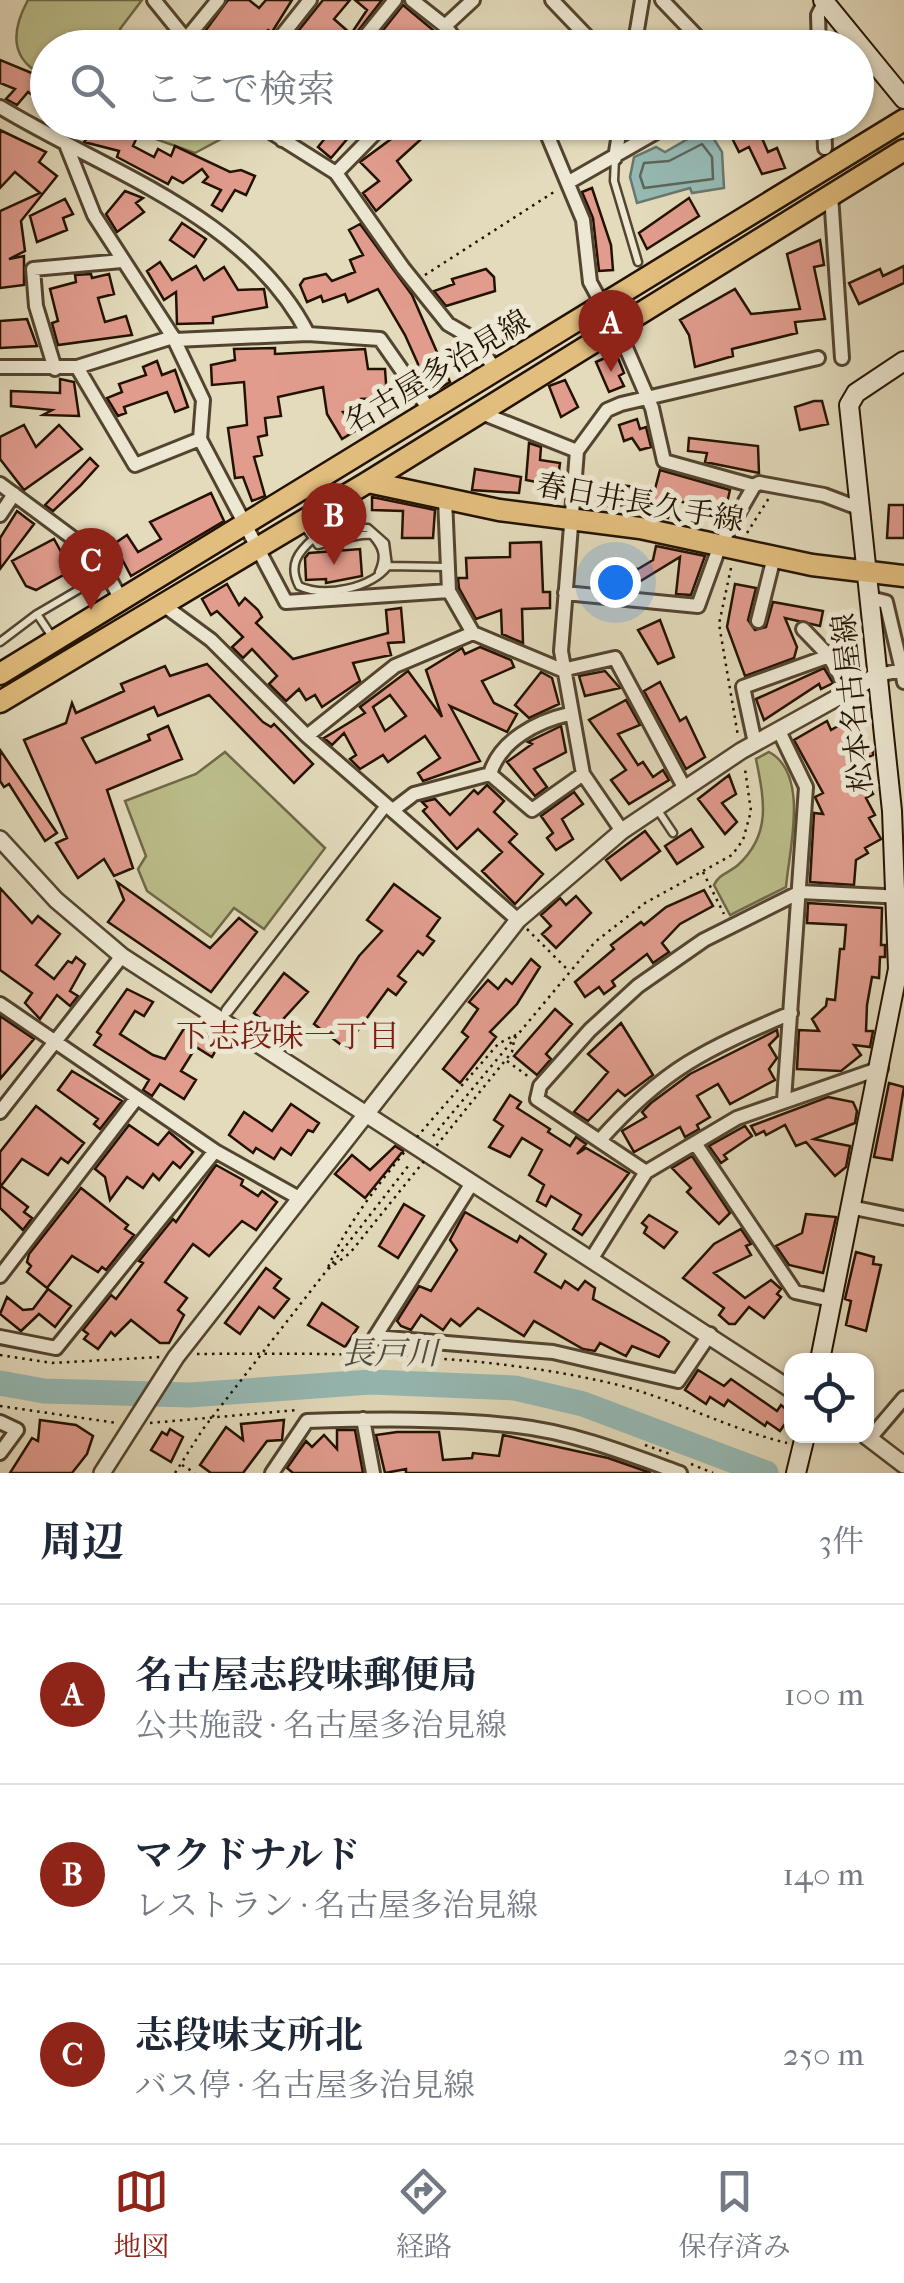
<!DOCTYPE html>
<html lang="ja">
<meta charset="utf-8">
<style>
:root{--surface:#fff;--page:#f6f6f7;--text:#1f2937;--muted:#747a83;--line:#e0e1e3;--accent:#8f2418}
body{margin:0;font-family:"IM FELL French Canon","Noto Serif JP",serif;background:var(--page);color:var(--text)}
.controls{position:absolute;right:30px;bottom:30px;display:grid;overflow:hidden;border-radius:20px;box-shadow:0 2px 8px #0004}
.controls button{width:90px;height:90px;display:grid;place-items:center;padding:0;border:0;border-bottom:2px solid var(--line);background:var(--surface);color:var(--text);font:50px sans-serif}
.you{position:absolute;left:615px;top:582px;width:35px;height:35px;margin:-25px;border:8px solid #fff;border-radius:50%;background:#1a73e8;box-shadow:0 0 0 15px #1a73e833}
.badge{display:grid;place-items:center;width:65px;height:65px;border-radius:50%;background:var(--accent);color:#fff;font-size:32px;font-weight:700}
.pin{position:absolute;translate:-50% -82px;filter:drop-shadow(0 2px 5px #0008)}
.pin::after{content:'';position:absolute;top:52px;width:35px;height:30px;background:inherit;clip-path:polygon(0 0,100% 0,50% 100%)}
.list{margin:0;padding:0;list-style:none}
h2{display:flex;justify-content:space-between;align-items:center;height:130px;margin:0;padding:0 40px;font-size:42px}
h2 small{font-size:32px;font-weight:400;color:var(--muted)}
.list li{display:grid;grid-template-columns:65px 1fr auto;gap:30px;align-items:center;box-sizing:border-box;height:180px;padding:0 40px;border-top:2px solid var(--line)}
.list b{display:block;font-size:38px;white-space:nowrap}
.list p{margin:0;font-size:32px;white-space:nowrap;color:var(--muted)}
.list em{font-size:32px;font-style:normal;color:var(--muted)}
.icon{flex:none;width:55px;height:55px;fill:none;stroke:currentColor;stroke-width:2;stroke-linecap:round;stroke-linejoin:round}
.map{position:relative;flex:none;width:904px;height:1473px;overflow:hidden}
.search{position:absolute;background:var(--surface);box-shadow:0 2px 8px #0004;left:30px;right:30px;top:30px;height:110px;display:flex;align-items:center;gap:25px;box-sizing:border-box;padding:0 35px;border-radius:55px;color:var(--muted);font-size:38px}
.sheet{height:670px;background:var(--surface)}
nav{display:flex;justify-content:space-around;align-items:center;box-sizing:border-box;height:140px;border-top:2px solid var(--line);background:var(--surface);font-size:28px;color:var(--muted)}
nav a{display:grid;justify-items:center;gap:5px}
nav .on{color:var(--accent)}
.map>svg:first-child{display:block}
</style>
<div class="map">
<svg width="904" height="1473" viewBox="0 0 904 1473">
<rect width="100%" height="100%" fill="#e3dbbc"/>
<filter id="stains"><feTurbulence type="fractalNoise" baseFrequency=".002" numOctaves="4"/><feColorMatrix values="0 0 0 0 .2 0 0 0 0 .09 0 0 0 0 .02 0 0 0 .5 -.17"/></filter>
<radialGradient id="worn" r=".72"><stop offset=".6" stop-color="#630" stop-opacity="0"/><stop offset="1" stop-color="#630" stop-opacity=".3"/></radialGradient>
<path fill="#bbbe8b" stroke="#6f6846" stroke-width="2.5" d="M28 0H142L120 29 127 47 48 48 47 77C9 61 11 31 28 0Z
M141 123H216L223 127V138L195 153 147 136Z
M225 752 325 848 264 929 234 908 211 937 147 891 138 869 146 856 125 801 196 774Z
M769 752C810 774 789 850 786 887L730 915 714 885C719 874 729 873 738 865 772 834 764 799 756 759Z"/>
<path fill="#96bab5" stroke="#68776d" stroke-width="2.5" d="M707 128 722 152 724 188 692 193 690 188 637 203 630 177 634 157 656 147 665 152Z"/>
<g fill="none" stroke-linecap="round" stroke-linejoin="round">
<path stroke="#5c665a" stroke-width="2.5" d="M702 144 712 157 713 179 644 188 640 176 644 163 669 161Z"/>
<path stroke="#96bab5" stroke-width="25" d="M0 1383 44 1391 190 1395 371 1382 515 1388 583 1404 766 1473"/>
</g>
<path fill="#e19c8e" stroke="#231200" stroke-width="2.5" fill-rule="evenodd" d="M228 0H249L259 8 266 0H292L272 32 268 30 253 48H215L203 34Z
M323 0H350L334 19 351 34 367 10 355 0H382L347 45 340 40 333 48H291L287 45Z
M403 5 439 35 449 48H403L394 40 388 48H369Z
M0 60 34 74 40 69 48 79V106L28 92 17 105 6 99 15 89 0 83Z
M103 122 137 137 133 146 154 157 158 149 171 156 175 146 230 172 241 170 255 176 246 195 235 190 222 211 212 205 221 190 203 182 208 177 202 169 183 183 172 177 168 184 117 157 119 151 84 142Z
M309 122H345L354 131 331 158 318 147 326 137Z
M396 122H440L397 161 411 180 376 211 363 193 379 181 360 162 391 139 387 135Z
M743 122H755L768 152 777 148 785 168 762 174 749 147 739 152 731 136 746 129Z
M0 130 46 152 39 162 57 176 21 221 25 251 9 259 24 256V285L0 288V211L40 193 15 172 0 188Z
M592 188 611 245 613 270 599 271 593 218 582 192Z
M125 191 143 198 136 203 144 212 117 232 106 214Z
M689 198 699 216 647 249 639 233Z
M65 199 73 214 63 218 67 230 37 242 30 216Z
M182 223 206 239 194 257 170 240Z
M360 224 412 295 450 382 440 388 428 391 417 375 418 364 405 335 378 289 348 302 345 294 323 302 321 296 307 302 300 285 304 279 326 274 332 281 355 272 350 260 363 255 349 230Z
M820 240 824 265 814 267 825 319 795 322 797 333 732 349 733 356 695 367 689 335 680 320 735 289 751 314 800 309 787 254Z
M160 262 172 280 196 266 204 280 224 267 238 290 264 289 267 307 213 317V323L177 324 176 292 164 300 147 271Z
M904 266V283L859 304 849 283 880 269 883 276Z
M486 269 494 277 495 291 446 306 434 291 454 284 452 279Z
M91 274 92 278 109 274 114 294 98 298 105 322 126 316 132 335 58 345 52 323 58 321 50 289 76 282 75 275Z
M27 319 37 346 0 348V321Z
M275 348V354L365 349 368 369H385L387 398 361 399 362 410 343 412 355 431 342 439 327 414 323 387 278 397 281 416 265 418 267 435 258 437 262 455 254 457 265 496 252 501 243 477 235 478 228 428 247 425 244 382 212 385 211 365 235 360 234 349Z
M616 353 624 373 619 376 624 386 609 392 596 362Z
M157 361 162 375 175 370 188 407 175 412 167 392 124 407 126 413 118 416 107 398 122 392 119 384 146 375 143 367Z
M60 379 74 382 79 416 43 415 52 410 11 406V391L60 393Z
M565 380 578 407 561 417 549 386Z
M814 401H822L828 424 800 430 795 407Z
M637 419 640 429 646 427 651 447 640 450 632 438 624 441 619 425Z
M24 425 36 447 59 425 82 449 24 490 0 459V437Z
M689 438 758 446 759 473 705 462 707 453 688 451Z
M529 443 541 447 540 460 560 463 557 486 526 480Z
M90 458 98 466 80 486 53 511 45 505Z
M475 469 521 477 519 493 472 490Z
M660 470 730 490 725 512 674 500 668 518 648 513 650 504 608 506V491H618V485L655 489Z
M211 493 224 521 131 576 114 544 127 535 138 552 161 539 150 522Z
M372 497 435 510 433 538H402L403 511 372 510Z
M889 505H904V538H887Z
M17 511 34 524 0 569V538Z
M54 539 65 559 72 556 78 567 36 590 26 586 12 561Z
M541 542 543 592H550V608L522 609 523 643 502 634 501 610 476 619 459 588 458 578H467L466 558 510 557V543Z
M656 546 705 556 691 595 676 594 680 557 639 582 638 590 602 582 604 564 638 569 653 560Z
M360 549 362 576 326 583V579L306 580 305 558 309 553Z
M227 584 239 605 245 598 258 610 262 617 256 623 293 659 388 633 386 610 401 608 404 642 388 643 391 655 353 663 360 681 322 707 315 695 306 700 299 689 286 701 269 684 277 676 252 649 243 658 232 647 243 637 217 611 211 615 202 599Z
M735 584 756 588 748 620 755 630 766 627 773 602 823 611 820 626 785 618 797 647 794 658 745 676 727 627Z
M660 620 674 657 658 664 638 630Z
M480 647 511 660 514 667 482 681 494 703 517 714 507 732 450 706 480 761 423 781 418 773 440 758 425 736 388 762 383 755 360 769 350 759 356 755 344 733 332 745 324 738 365 713 360 707 408 671 442 717 426 670 462 648 465 654ZM390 695 406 716 385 731 373 707Z
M207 664 263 722 271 727 274 724 313 764 294 783 209 695 158 716 154 707 82 738 96 763 150 740 148 735 168 726 182 759 107 790 133 868 114 876 104 859 78 878 56 843 67 838 24 740 66 723 72 703 76 713 124 691 121 684 165 666 170 676Z
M824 668 833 683 821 689 819 684 764 720 756 699Z
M605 671 620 688 585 696 579 676Z
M541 672 552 678 559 704 529 718 515 705Z
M660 682 680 721 686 717 705 757 686 769 644 691Z
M626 700 640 725 618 734 638 765 643 762 653 777 663 770 669 780 629 804 611 780 626 770 589 720Z
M827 721 831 730 845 722 860 749 872 745 873 755 864 759 869 769 861 772 873 794 866 798 875 815 869 818 881 839 865 848 868 853 856 860 854 885 810 882 814 813 823 814 815 797 823 793 794 740Z
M561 726 566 752 534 769 547 787 535 796 507 762 532 744 528 742Z
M0 750 57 833 45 841 9 784 4 787 0 781Z
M729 775 736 794 722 803 737 822 725 834 698 799Z
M487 785 504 801 494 812 517 834 509 842 543 874 515 904 482 871 502 852 478 829 457 849 423 811 427 807 422 802 435 799 450 815 474 790 478 794Z
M574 792 583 804 562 819 573 839 556 850 547 838 553 833 541 816Z
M691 829 703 847 677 864 665 846Z
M645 831 660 851 621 880 606 860Z
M117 882 210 948 239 918 257 932 211 992 108 922 124 900Z
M394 884 440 918 427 936 434 941 423 955 418 951 398 976 406 982 396 995 388 989 345 1048 314 1024 359 956 382 931 367 920Z
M0 888 32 923 38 916 60 934 36 965 54 979 68 961 72 963 76 957 85 964 70 991 78 996 70 1006 57 995 40 1019 25 1003 32 993 0 970Z
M704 890 713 906 680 924 662 943 669 952 653 963 647 954 612 981 615 986 604 994 599 987 585 997 575 982 614 949 611 945 641 922 644 925 666 907Z
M576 896 591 913 556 948 542 934 551 926 541 915 560 898 566 905Z
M808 903 882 908 881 945H885V957H880L879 978 872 977 867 1005 866 1031H873L870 1047 854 1045 861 1055 841 1071 797 1069 799 1030 819 1031 812 1019 826 1006 827 999 835 1000 840 949H844L846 925 807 923Z
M531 959 540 967 517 1004 490 1032 496 1037 460 1083 443 1069 468 1037 462 1032 478 1009 469 1002 488 980 498 989 506 979 512 984Z
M284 973 308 992 274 1029 254 1013Z
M127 989 153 1002 144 1016 135 1011 120 1034 153 1055 165 1059 188 1022 220 1043 212 1057 196 1047 181 1071 196 1080 184 1099 160 1084 152 1096 143 1090 149 1080 94 1045 101 1035 97 1032Z
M555 1009 572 1024 546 1054 551 1059 537 1075 514 1056Z
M0 1016 34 1039 0 1079Z
M621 1023 653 1075 625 1096 618 1090 588 1121 574 1112 608 1072 588 1054Z
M777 1030 778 1036 769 1045 777 1058 769 1069 775 1080 730 1104 718 1084 697 1096 710 1117 697 1125 699 1129 685 1137 680 1127 634 1152 622 1131 646 1117 642 1112 651 1103 690 1074Z
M72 1071 122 1101 100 1129 94 1124 98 1119 58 1090Z
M889 1083 904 1087 892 1160 874 1157Z
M510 1095 521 1102 517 1108 550 1129 548 1132 570 1146 576 1137 586 1144 577 1154 586 1148 629 1173 582 1235 573 1229 581 1215 551 1196 546 1206 537 1201 544 1185 529 1175 542 1150 522 1138 510 1157 489 1147 503 1126 494 1120Z
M828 1097 853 1102 857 1111 855 1123 814 1139 850 1146 846 1167 835 1176 806 1142 796 1146 785 1125 766 1135 764 1131 756 1135 751 1126Z
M291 1104 319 1123 313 1132 308 1130 291 1155 281 1148 274 1159 256 1148 253 1153 229 1135 244 1112 272 1131Z
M36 1106 84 1143 68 1163 61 1158 48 1175 22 1159 1 1186 28 1207 24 1212 32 1218 23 1230 0 1208V1152Z
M129 1125 158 1145 169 1132 193 1152 180 1168 173 1162 159 1180 153 1174 143 1188 127 1177 110 1200 105 1177 95 1169Z
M745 1126 752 1136 724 1155 727 1159 721 1163 709 1146Z
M395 1146 403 1151 365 1198 335 1174 352 1155 370 1170Z
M692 1156 730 1213 719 1224 687 1192 691 1188 672 1168Z
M216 1165 243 1180 241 1185 258 1196 262 1191 277 1202 256 1230 242 1221 209 1256 193 1244 165 1282 187 1298 178 1310 184 1315 169 1343H160L131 1320 115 1336 111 1332 98 1349 84 1339 88 1334 83 1330 111 1295 116 1299 143 1263 139 1261 173 1219 176 1222Z
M81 1188 128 1225 125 1229 134 1235 106 1270 102 1267 98 1272 72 1256 47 1288 27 1272 31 1266 27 1262 29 1254Z
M404 1204 424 1216 398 1258 379 1246Z
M465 1212 517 1242 520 1236 546 1254 535 1272 561 1288 565 1281 578 1290 585 1281 595 1288 593 1299 664 1338 669 1342 659 1357 632 1346 626 1356 600 1343 595 1351 583 1349 534 1321 524 1336 478 1308 460 1326 451 1319 443 1330 421 1315 411 1330 401 1326 397 1321 419 1286 431 1291 457 1250 450 1240Z
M806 1214 836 1217 823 1273 789 1265 776 1246 802 1233Z
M649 1215 677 1232 664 1248 644 1233 647 1227 642 1223Z
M741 1229 751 1244 746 1246 751 1255 714 1273 745 1298 771 1280 781 1289 777 1294 781 1297 764 1318 749 1307 735 1324H729L719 1315 724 1308 683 1278 714 1244Z
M856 1252 874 1257 873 1264 881 1265 866 1331 846 1325 851 1301 845 1299Z
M266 1268 281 1279 274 1288 289 1299 274 1318 259 1307 240 1334 225 1323Z
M48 1289 71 1306 55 1327 39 1314 21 1331 0 1314 7 1297 23 1310 33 1309Z
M322 1303 358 1327 345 1347 308 1325Z
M698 1370 724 1386 731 1379 777 1411 781 1405 792 1414 780 1431 767 1422 765 1426 728 1400 724 1406 710 1397 706 1404 685 1390Z
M40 1420 76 1425 93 1436 87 1454 72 1473H10L32 1438 38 1441Z
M284 1420 282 1440 267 1441 243 1473H211L200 1465 226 1427 243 1440 241 1424Z
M170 1429 183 1437 171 1462 151 1450 162 1432 167 1435Z
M337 1430H355L363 1473H293L287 1468 306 1441 312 1447 324 1435 337 1449Z
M397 1432H439L443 1460 472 1458 473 1453 499 1456 503 1435 608 1458 651 1473H406V1469L385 1473 376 1435Z"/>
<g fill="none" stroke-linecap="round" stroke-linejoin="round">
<defs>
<path id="service" d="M615 158 614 181 638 262
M304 526 318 545C335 542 356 533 372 535 383 547 386 556 379 572
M358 528H368L385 543 388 566C371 588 325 598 299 586 288 565 298 552 314 538L338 536Z
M388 566 447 567
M51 635 37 614 107 573
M0 642 37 614
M657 809 673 833"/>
<path id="pedestrian" d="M227 1011 385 807"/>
<path id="minor" d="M154 0 193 48
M412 0 445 26 462 48
M552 0 598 48
M662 0 708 48
M445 26 473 0
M186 39 218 0
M272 48 310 0
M356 48 395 0
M634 48 642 0
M819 48 818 15 825 1
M0 107C107 172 248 216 308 334
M255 122 336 173 403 268 448 324 472 338 497 371
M542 122 583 220 590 282 603 306
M824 122 825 148
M282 140 296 122
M67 147 94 215 173 337 203 400 200 439 286 602 449 591
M615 158 621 122
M336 173 386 122
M569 182 674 122
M831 195 842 358
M617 327 652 408 664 461 754 486 759 483 824 495 861 509
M175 340 308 334 380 339 431 412
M0 367H77L173 337
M77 367 135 465 200 439
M55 369 36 306 33 269 122 261
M479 412 577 451
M0 484 97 556 122 601
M445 499 449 591 473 633 562 670 615 658 685 789
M0 515 14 494
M565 593 698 606 720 545 754 486
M870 598 886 602 902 670
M162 604 211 640 307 736 518 920
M758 621 774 557
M803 629 829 656
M878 675 902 670 904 682
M779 731 806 787 784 1100
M307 736 395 666 473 633
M755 743 743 687 829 656 849 692
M490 774C500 740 538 721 569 714
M393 810 414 794 490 774 532 810 583 774
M622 831 583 774 561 651 577 451 607 410 621 404 818 358
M0 1004 215 1151 299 1198
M0 1112 122 956
M600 1140C664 1068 705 1050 791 1013
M695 1143 795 1292 831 1300
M646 1172 537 1099 540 1086 590 1030 638 986 704 940 800 892 904 897
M472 1183 375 1337 553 1352 678 1381 710 1334
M850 1207 904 1218
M592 1258 646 1172 737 1118 881 1068
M0 1276 136 1099
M0 1337 56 1348 215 1151
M363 1419 373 1473
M0 1422 17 1430 0 1453
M870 1438 904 1398
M272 1473 307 1421C376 1419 448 1418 517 1426 572 1432 628 1454 680 1473"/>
<path id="tertiary" d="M0 839 56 900 122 956 792 1390
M866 1436 904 1465
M102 1473 176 1357 518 920 622 831 741 751 878 675"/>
<path id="secondary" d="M823 0 904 99
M820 1360 898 969 892 811 849 405 856 393 904 361
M796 1473 805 1436"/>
<path id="primary" d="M368 482 499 510 640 528 812 565 904 576
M0 674 904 120
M0 702 368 482 904 150"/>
</defs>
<use href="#service" stroke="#53442f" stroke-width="11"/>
<use href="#pedestrian" stroke="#53442f" stroke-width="15"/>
<use href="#minor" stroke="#53442f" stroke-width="18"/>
<use href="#tertiary" stroke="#53442f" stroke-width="20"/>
<use href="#secondary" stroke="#231200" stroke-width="22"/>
<use href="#primary" stroke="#231200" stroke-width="25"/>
<path stroke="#231200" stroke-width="2.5" stroke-dasharray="2.5 5" stroke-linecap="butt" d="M425 275 557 190
M747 533 769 498
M731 568 719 624 738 736
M703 872 724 914
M527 929 567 969
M515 1035 512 1052 350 1253 327 1270C355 1199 447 1104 498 1044Z
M507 1061 529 1077
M433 1136 595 942 645 903 732 855 743 840 751 811 745 769
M197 1354C334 1353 472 1352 606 1382 669 1396 725 1428 787 1443
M0 1355 52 1363 160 1357
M0 1406 117 1423
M150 1423 297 1410
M645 1445 670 1454
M691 1464 713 1473
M182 1465 195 1473
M175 1473 203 1429 409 1165"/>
<use href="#service" stroke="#ede8d3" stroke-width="6"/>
<use href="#pedestrian" stroke="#ede8d3" stroke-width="10"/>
<use href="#minor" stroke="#ede8d3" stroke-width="12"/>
<use href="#tertiary" stroke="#ede8d3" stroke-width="15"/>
<use href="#secondary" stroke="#ede8d3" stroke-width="18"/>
<use href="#primary" stroke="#e2be7e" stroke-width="20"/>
</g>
<g text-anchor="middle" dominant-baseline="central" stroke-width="10" stroke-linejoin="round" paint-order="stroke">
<g font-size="30" fill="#231200" stroke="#ede8d3">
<text transform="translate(437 372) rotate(-31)">名古屋多治見線</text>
<text transform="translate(640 503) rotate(10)">春日井長久手線</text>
<text transform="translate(853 703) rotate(-96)">松本名古屋線</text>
</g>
<g font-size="32" fill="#7a1f14" stroke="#ede8d3">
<text x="288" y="1036">下志段味一丁目</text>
</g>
<g font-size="32" font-style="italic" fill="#4b4d3f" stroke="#ede8d3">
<text x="390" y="1353">長戸川</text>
</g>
</g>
<rect width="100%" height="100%" filter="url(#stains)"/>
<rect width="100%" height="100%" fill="url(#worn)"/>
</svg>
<div class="controls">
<button><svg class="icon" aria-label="locate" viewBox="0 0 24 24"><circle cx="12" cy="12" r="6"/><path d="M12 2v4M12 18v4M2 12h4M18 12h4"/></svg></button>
</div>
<div class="you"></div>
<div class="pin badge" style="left:611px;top:372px">A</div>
<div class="pin badge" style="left:334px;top:565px">B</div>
<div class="pin badge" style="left:91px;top:610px">C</div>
<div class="search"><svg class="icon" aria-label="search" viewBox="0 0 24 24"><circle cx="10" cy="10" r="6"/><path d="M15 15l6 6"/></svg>ここで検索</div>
</div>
<section class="sheet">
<h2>周辺<small>3件</small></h2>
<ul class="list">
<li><span class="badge">A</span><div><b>名古屋志段味郵便局</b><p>公共施設 · 名古屋多治見線</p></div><em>100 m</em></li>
<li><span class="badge">B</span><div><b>マクドナルド</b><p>レストラン · 名古屋多治見線</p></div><em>140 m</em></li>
<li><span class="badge">C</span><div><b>志段味支所北</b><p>バス停 · 名古屋多治見線</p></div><em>250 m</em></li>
</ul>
</section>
<nav>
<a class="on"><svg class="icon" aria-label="map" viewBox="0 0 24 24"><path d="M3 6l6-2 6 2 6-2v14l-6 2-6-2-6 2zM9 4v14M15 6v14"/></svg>地図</a>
<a><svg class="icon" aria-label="directions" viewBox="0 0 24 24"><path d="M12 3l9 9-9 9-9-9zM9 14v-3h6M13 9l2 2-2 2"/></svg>経路</a>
<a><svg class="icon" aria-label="saved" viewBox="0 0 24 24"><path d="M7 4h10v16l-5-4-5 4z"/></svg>保存済み</a>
</nav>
